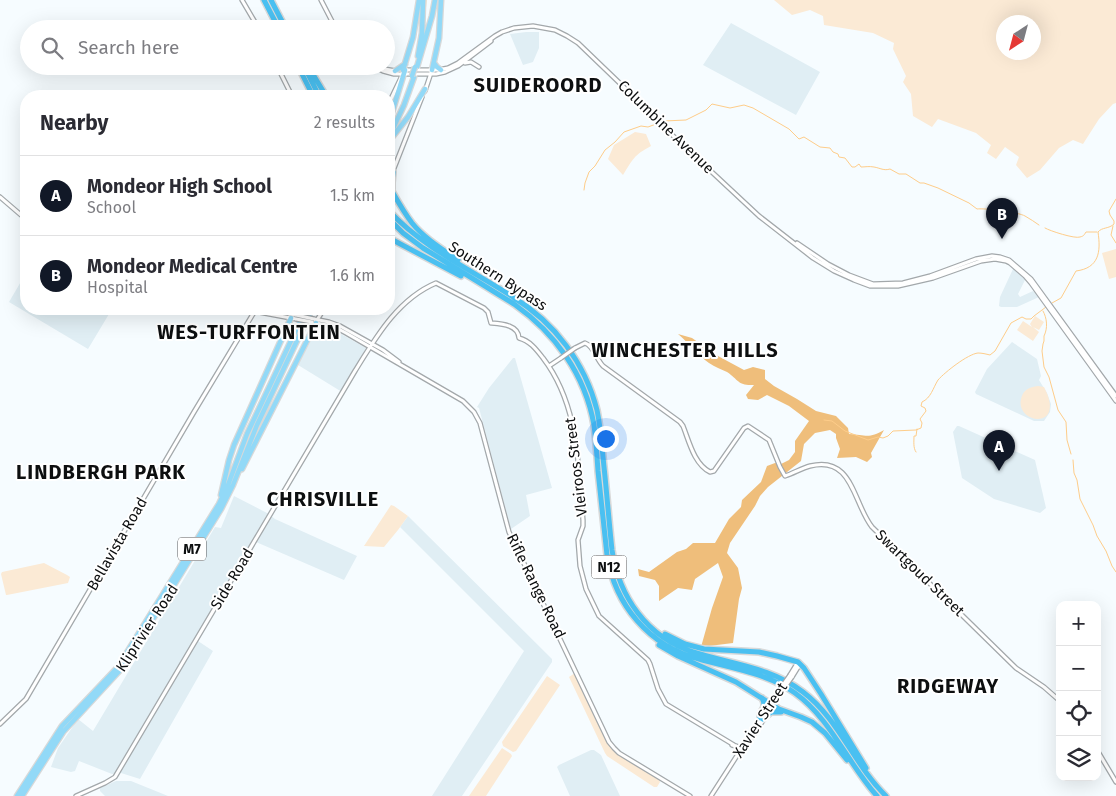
<!DOCTYPE html>
<meta charset="utf-8">
<style>
:root{--surface:#fff;--page:#f2f2f3;--text:#2b2b33;--muted:#7c7c81;--line:#e1e1e2;--accent:#111827}
body{margin:0;font-family:"Fira Sans",sans-serif;background:var(--page);color:var(--text)}
.controls{position:absolute;right:15px;bottom:15px;display:grid;overflow:hidden;border-radius:10px;box-shadow:0 5px 20px #0002}
.controls button{width:45px;height:45px;display:grid;place-items:center;padding:0;border:0;border-bottom:1px solid var(--line);background:var(--surface);color:var(--text);font:25px sans-serif}
.compass{position:absolute;left:996px;top:15px;width:45px;height:45px;border-radius:50%;background:var(--surface);box-shadow:0 5px 20px #0002;rotate:216deg}
.you{position:absolute;left:605px;top:438px;width:18px;height:18px;margin:-12px;border:4px solid #fff;border-radius:50%;background:#1a73e8;box-shadow:0 0 0 8px #1a73e833}
.badge{display:grid;place-items:center;width:32px;height:32px;border-radius:50%;background:var(--accent);color:#fff;font-size:16px;font-weight:700}
.pin{position:absolute;translate:-50% -41px;filter:drop-shadow(0 1px 2px #0008)}
.pin::after{content:'';position:absolute;top:26px;width:18px;height:15px;background:inherit;clip-path:polygon(0 0,100% 0,50% 100%)}
.list{margin:0;padding:0;list-style:none}
h2{display:flex;justify-content:space-between;align-items:center;height:65px;margin:0;padding:0 20px;font-size:21px}
h2 small{font-size:16px;font-weight:400;color:var(--muted)}
.list li{display:grid;grid-template-columns:32px 1fr auto;gap:15px;align-items:center;box-sizing:border-box;height:80px;padding:0 20px;border-top:1px solid var(--line)}
.list b{display:block;font-size:19px;white-space:nowrap}
.list p{margin:0;font-size:16px;white-space:nowrap;color:var(--muted)}
.list em{font-size:16px;font-style:normal;color:var(--muted)}
.icon{flex:none;width:28px;height:28px;fill:none;stroke:currentColor;stroke-width:2;stroke-linecap:round;stroke-linejoin:round}
.map{position:relative;flex:none;width:1116px;height:796px;overflow:hidden}
.search{position:absolute;background:var(--surface);box-shadow:0 5px 20px #0002;left:20px;top:20px;width:375px;height:55px;display:flex;align-items:center;gap:12px;box-sizing:border-box;padding:0 18px;border-radius:28px;color:var(--muted);font-size:19px}
.panel{position:absolute;background:var(--surface);box-shadow:0 5px 20px #0002;left:20px;top:90px;width:375px;height:225px;border-radius:20px}
.map>svg:first-child{display:block}
</style>
<div class="map">
<svg width="1116" height="796" viewBox="0 0 1116 796">
<rect width="100%" height="100%" fill="#f6fcff"/>
<path fill="#e0eef4" d="M731 23 820 72 796 115 703 65Z
M526 32H539V48L533 62 523 65 510 34Z
M1013 269H1015L1025 280 1018 294 1020 297 1033 291 1039 296V297L1017 307H1001L999 306 1000 297Z
M26 273V309H112L88 349 9 302Z
M320 329 332 330 341 334 366 348 342 392 298 365 316 331Z
M1012 342 1037 359 1041 376 1039 380 1047 393 1051 404 1050 412 1044 421H1034L976 394 975 392 987 369Z
M513 358H515L552 488 526 495 530 516 511 529 479 408 477 407 489 388Z
M957 426H959L1035 460 1046 508 1040 513 994 499 962 478 953 432Z
M234 496 267 513 275 519 357 556 344 580 256 542 198 641 213 651 140 779 121 773 112 774 79 761 75 771 71 772 51 767 58 748 78 719 93 731 215 527 221 528Z
M408 516 552 659V662L462 796H432L524 651 400 527Z
M591 750H594L601 755 620 796H570L557 767 559 765Z
M116 781H131L168 796H105L100 791V788Z"/>
<path fill="#fbead5" fill-rule="evenodd" d="M774 0H1116V103L1113 104 1099 119 1083 144 1073 140 1059 148 1040 170 1027 178 1016 165 1019 157 1005 147 996 159 987 153 991 145 976 133 938 119 932 127 913 116 911 94 903 82 906 76 893 49 894 43 873 33 824 25 823 16 810 10 792 15ZM1004 22H1034V52H1004Z
M635 132 646 134 651 146C634 155 633 159 623 175L608 159 614 145Z
M1116 249V277L1109 279 1102 253Z
M1035 316 1044 322 1039 330 1033 327 1039 332 1033 341 1017 330 1023 321 1032 327 1030 324Z
M1038 386 1044 387C1067 431 1015 424 1021 399 1023 390 1029 387 1038 386Z
M391 505 394 506 408 516 398 530 384 547 364 546Z
M44 563 67 575 70 577 68 583 7 595H6L1 574 2 572Z
M575 673 611 748 616 753 659 779 660 782 657 787H654L607 756 605 753 569 677Z
M547 676 560 685 516 751 513 752 503 746 502 742Z
M502 748 511 754 512 756 486 796H469Z"/>
<path fill="#efbe7b" d="M678 334 692 338 718 356 744 370 753 367 765 370V379L774 386 797 399 816 411 836 416 848 428 849 434C866 435 869 439 884 430L871 453 872 457 867 462 856 457 837 458 840 449 836 438V434L830 430 815 433 804 444 801 461 768 487 760 496 755 506 730 543 727 553 738 568 742 588 739 599 733 643 701 647 712 608 723 577 718 563 695 579 692 590 678 588 659 601V586L655 580 639 576 638 569 649 572 677 552 686 549 693 543H715L729 519 741 507 742 500 761 482 767 466 775 463 781 464 789 460 795 452V441L809 421 789 406 767 395 758 400 748 399 746 395 754 385C738 386 739 380 727 372 721 369 715 367 709 363 697 355 689 343 678 334Z"/>
<g fill="none" stroke-linecap="round" stroke-linejoin="round">
<path stroke="#fecd8a" stroke-width="1" d="M424 32 426 0
M584 190 585 183 589 172 595 166 605 150 615 142 624 132 641 126 648 127 664 121 686 120 706 110 712 104 730 108 744 105 753 108 789 129 799 139 804 137 820 147 830 148 833 152 838 154 839 157 845 158 852 167H855L859 164 861 167C865 167 869 166 874 167 880 168 884 171 890 169L899 174H906L920 183H924L938 188 969 203 977 209C985 208 1018 212 1025 216 1030 219 1035 222 1039 225
M1113 226 1111 235 1116 243
M1045 228C1050 231 1075 239 1080 237 1084 236 1084 235 1086 232H1097
M1052 303 1061 298 1076 271C1099 268 1101 252 1098 232 1102 227 1109 229 1114 224V221L1110 215 1109 211 1116 199
M1043 311C1047 318 1048 328 1044 336V341L1043 344 1042 351 1044 367 1049 377 1058 410 1066 422 1067 440 1071 454
M824 420 832 421 845 431 868 440 878 437 883 438 888 436 893 431 916 430 921 428 922 423 920 419 926 411 925 408 921 406 922 402C931 398 933 388 938 380 945 372 968 354 978 353 982 353 986 354 990 355L995 351 1011 323 1022 317 1026 319H1031L1034 316 1046 307
M916 452C913 448 914 441 914 436H916L917 429
M1073 460 1074 473 1077 480 1080 499 1093 525 1097 536 1106 551 1112 566 1116 572"/>
<defs>
<path id="tertiary" d="M242 0 259 29
M277 66 292 96
M575 348 585 343C594 346 596 359 603 366L680 422 683 426C689 441 694 464 710 472L714 471 744 428 748 426 769 440 780 467 785 476C794 473 802 468 810 466 853 455 853 503 872 527L1016 668 1044 687 1060 701
M549 366 561 358
M0 724 26 699 194 412 256 309
M1097 750 1116 782
M76 796 105 783 115 777 355 371C376 337 398 299 436 283L484 308 488 312 491 323C503 324 518 325 519 338 530 341 536 349 543 358 579 405 578 464 583 520V526L578 540 580 566 586 589 599 616 648 660 650 664 658 689 666 704 734 745"/>
<path id="secondary" d="M321 0 336 29
M465 63 471 62 479 67
M373 66 383 71 394 74H436L445 72 458 66 491 41
M379 68 396 71
M405 70H438L448 68 458 63 495 36 502 32 514 28 533 26 555 30 567 36 578 43 630 93 655 119 759 216 813 258 834 271 854 280 870 286H898L933 278 981 261 995 259 1006 261 1010 263 1025 276 1031 283 1116 401
M425 91 431 73
M389 103 401 78
M389 181 422 97
M0 197 21 215 26 218
M797 243 828 264 849 275 873 284 903 283 930 276 976 259 992 256 1000 257 1009 260 1031 279 1116 396
M242 309 296 319
M263 309 296 315
M314 319 329 322 340 326 383 350 399 362
M317 320 324 309
M315 323 333 326 346 333 463 401 474 412 480 423 509 532 609 742 614 748 619 753 690 796
M790 675 798 662
M792 677 800 664
M767 713 780 694
M732 745 739 747 744 745
M743 751 764 719
M711 796 778 692"/>
<path id="primary" d="M418 56 422 33 423 0
M434 63 437 67 441 70
M417 67 432 16 435 0
M403 70 413 37 419 0
M432 70 439 38 441 0
M395 71 405 64
M389 122 405 70
M389 137 404 105 414 77
M389 141 408 117 425 89
M242 469 316 323
M221 495 229 460 234 445 291 318
M17 796 62 726 118 667 219 504 228 485 247 434 306 309
M22 796 63 732 123 667 221 509 233 485 257 425 312 309"/>
<path id="motorway" d="M264 0 279 29
M271 0 286 29
M298 66 313 96
M304 66 319 96
M308 66 326 96
M389 186C396 198 403 211 412 223 424 238 442 249 458 260
M392 189V183L393 172
M389 211C425 249 470 269 513 297 555 323 585 363 597 410 601 429 602 448 604 467 607 495 609 522 612 550 619 597 647 637 693 652 730 664 771 667 803 692 839 719 854 765 886 796
M389 219 403 233 423 248 514 304C555 333 585 374 594 425 596 440 597 456 598 471 601 499 604 527 607 555 615 605 649 646 699 659 731 668 767 673 795 693 831 719 848 764 877 796
M389 238 461 276
M665 634 685 644 704 649 759 652 777 656 798 662 804 668 821 694 866 768
M659 645 678 656 736 682 779 709 801 717 812 722 825 733 847 760
M760 718C759 710 768 709 762 698
M763 719 771 712H781"/>
</defs>
<use href="#tertiary" stroke="#a3a8ab" stroke-width="5.5"/>
<use href="#secondary" stroke="#a3a8ab" stroke-width="5.5"/>
<use href="#primary" stroke="#d8d9d9" stroke-width="7"/>
<use href="#motorway" stroke="#d8d9d9" stroke-width="8"/>
<use href="#tertiary" stroke="#fff" stroke-width="3"/>
<use href="#secondary" stroke="#fff" stroke-width="3"/>
<use href="#primary" stroke="#92d9f7" stroke-width="4.5"/>
<use href="#motorway" stroke="#4ac0f1" stroke-width="5"/>
<defs>
<path id="tertiary-bridge" d="M561 358 575 348"/>
<path id="secondary-bridge" d="M296 315 314 319
M296 319 312 322
M778 692 790 675
M780 694 792 677"/>
<path id="primary-bridge" d="M412 76 415 67"/>
</defs>
<use href="#tertiary-bridge" stroke="#a3a8ab" stroke-width="5.5" stroke-linecap="butt"/>
<use href="#secondary-bridge" stroke="#a3a8ab" stroke-width="5.5" stroke-linecap="butt"/>
<use href="#primary-bridge" stroke="#d8d9d9" stroke-width="7" stroke-linecap="butt"/>
<use href="#tertiary-bridge" stroke="#fff" stroke-width="3"/>
<use href="#secondary-bridge" stroke="#fff" stroke-width="3"/>
<use href="#primary-bridge" stroke="#92d9f7" stroke-width="4.5"/>
</g>
<g text-anchor="middle" dominant-baseline="central" stroke-width="4" stroke-linejoin="round" paint-order="stroke">
<g fill="#fff" stroke="#565758" stroke-width="1">
<rect x="178" y="537.5" width="28" height="23" rx="4"/>
<rect x="591.5" y="555.5" width="35" height="23" rx="4"/>
</g>
<g font-size="14" font-weight="bold" fill="#0d0f10">
<text x="192" y="549">M7</text>
<text x="609" y="567">N12</text>
</g>
<g font-size="15" fill="#0d0f10" stroke="#fff">
<text transform="translate(666 127) rotate(44)">Columbine Avenue</text>
<text transform="translate(498 276) rotate(33)">Southern Bypass</text>
<text transform="translate(576 467) rotate(-97)">Vleiroos Street</text>
<text transform="translate(117 544) rotate(-60)">Bellavista Road</text>
<text transform="translate(920 573) rotate(44)">Swartgoud Street</text>
<text transform="translate(232 579) rotate(-59)">Side Road</text>
<text transform="translate(536 586) rotate(64)">Rifle Range Road</text>
<text transform="translate(147 628) rotate(-57)">Kliprivier Road</text>
<text transform="translate(760 720) rotate(-57)">Xavier Street</text>
</g>
<g font-size="20" font-weight="bold" letter-spacing="1" fill="#0d0f10" stroke="#fff">
<text x="538" y="85">SUIDEROORD</text>
<text x="249" y="332">WES-TURFFONTEIN</text>
<text x="685" y="350">WINCHESTER HILLS</text>
<text x="101" y="472">LINDBERGH PARK</text>
<text x="323" y="499">CHRISVILLE</text>
<text x="948" y="686">RIDGEWAY</text>
</g>
</g>
</svg>
<div class="controls">
<button>+</button>
<button>−</button>
<button><svg class="icon" aria-label="locate" viewBox="0 0 24 24"><circle cx="12" cy="12" r="6"/><path d="M12 2v4M12 18v4M2 12h4M18 12h4"/></svg></button>
<button><svg class="icon" aria-label="layers" viewBox="0 0 24 24"><path d="M12 4l9 5-9 5-9-5zM3 14l9 5 9-5"/></svg></button>
</div>
<svg class="compass" viewBox="-18 -18 36 36"><path d="M0-13l5 13h-10z" fill="#e53935"/><path d="M0 13l5-13h-10z" fill="#7c7c81"/></svg>
<div class="you"></div>
<div class="pin badge" style="left:999px;top:471px">A</div>
<div class="pin badge" style="left:1002px;top:239px">B</div>
<div class="search"><svg class="icon" aria-label="search" viewBox="0 0 24 24"><circle cx="10" cy="10" r="6"/><path d="M15 15l6 6"/></svg>Search here</div>
<section class="panel">
<h2>Nearby<small>2 results</small></h2>
<ul class="list">
<li><span class="badge">A</span><div><b>Mondeor High School</b><p>School</p></div><em>1.5 km</em></li>
<li><span class="badge">B</span><div><b>Mondeor Medical Centre</b><p>Hospital</p></div><em>1.6 km</em></li>
</ul>
</section>
</div>
